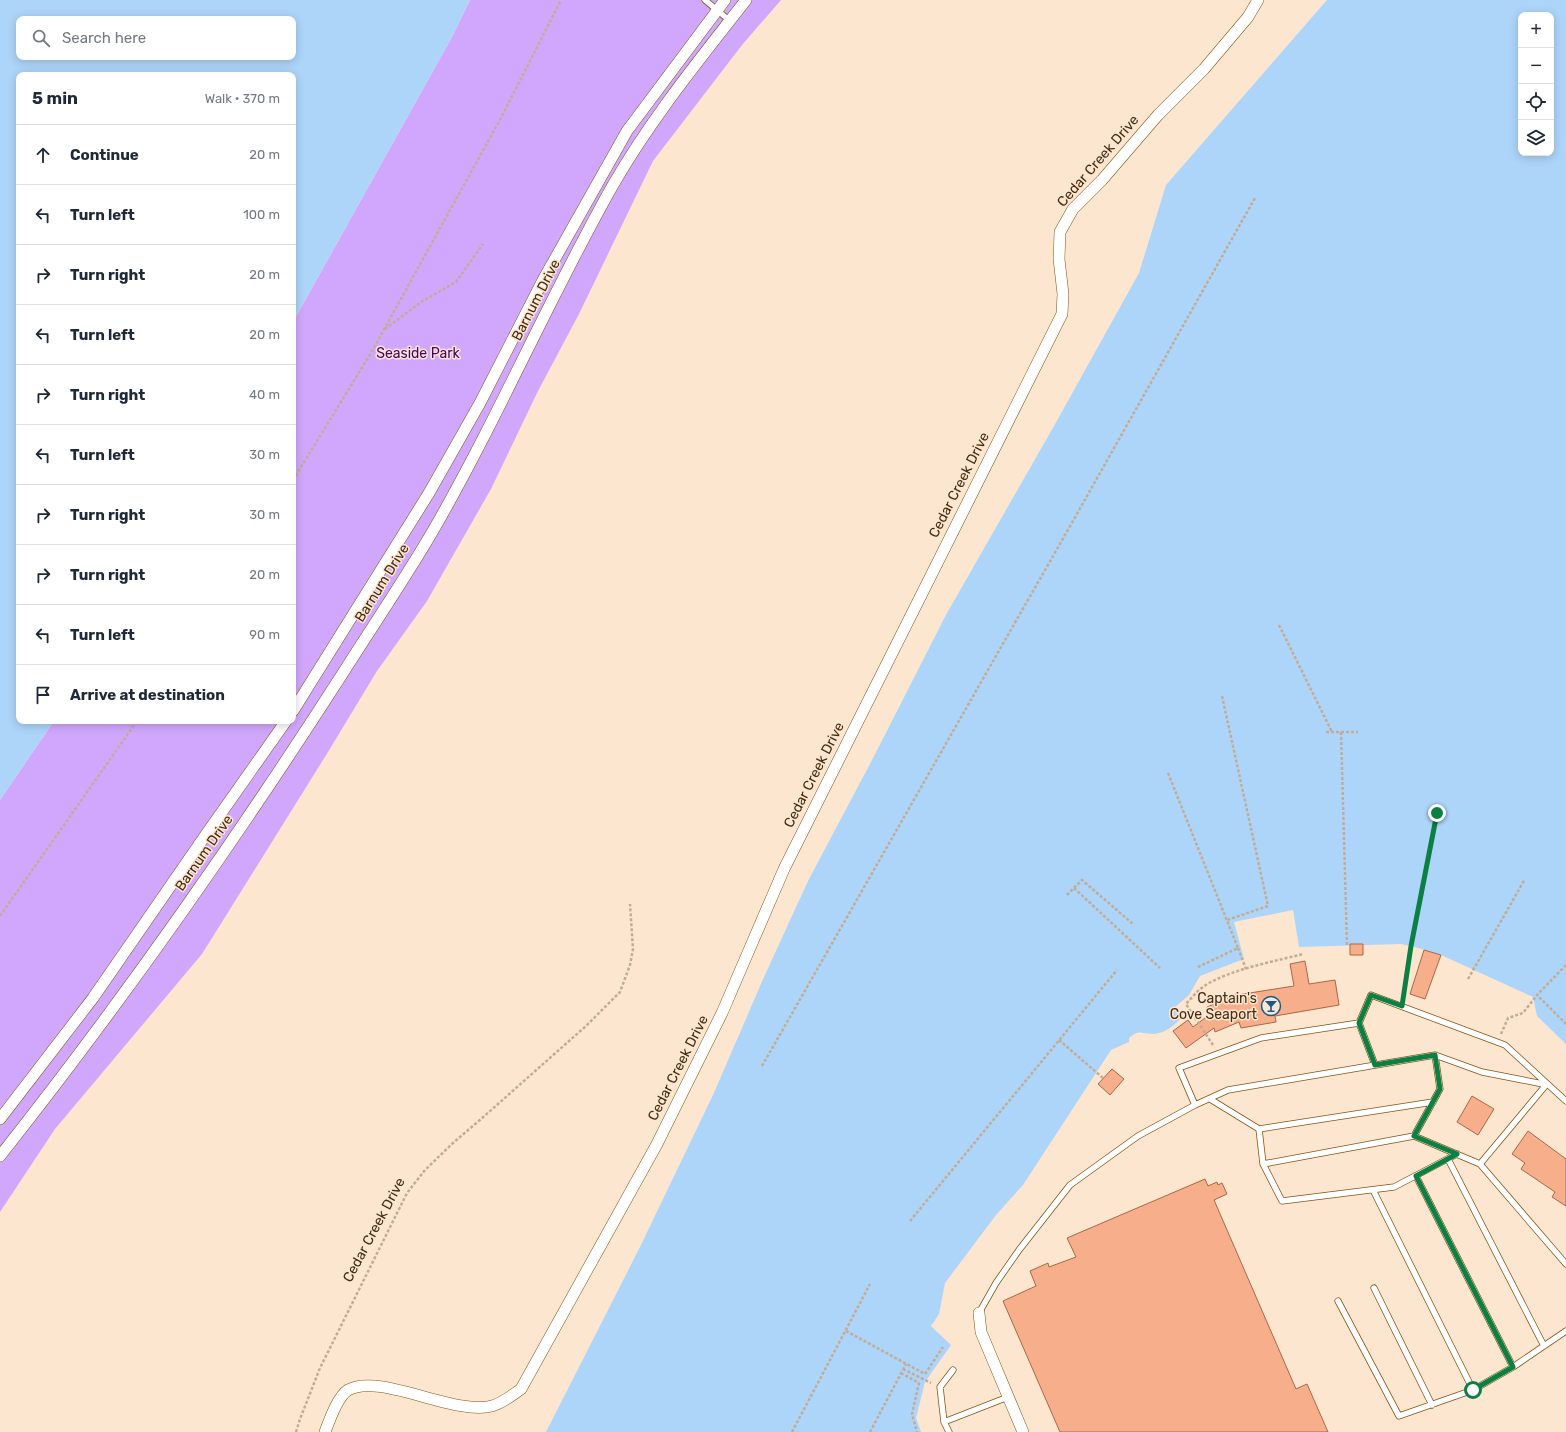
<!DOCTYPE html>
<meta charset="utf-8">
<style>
:root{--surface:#fff;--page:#f6f6f7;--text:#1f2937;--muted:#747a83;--line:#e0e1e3}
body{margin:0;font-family:Rubik,sans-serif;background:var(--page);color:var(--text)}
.controls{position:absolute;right:12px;top:12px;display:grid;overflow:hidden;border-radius:8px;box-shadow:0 2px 10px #0003}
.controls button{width:36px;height:36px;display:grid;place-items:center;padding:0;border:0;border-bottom:1px solid var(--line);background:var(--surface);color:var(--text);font:20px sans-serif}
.stop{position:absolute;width:12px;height:12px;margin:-9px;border:3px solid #0b8043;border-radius:50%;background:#fff}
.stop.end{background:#0b8043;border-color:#fff;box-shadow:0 1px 4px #0008}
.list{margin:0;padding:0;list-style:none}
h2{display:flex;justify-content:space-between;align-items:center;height:52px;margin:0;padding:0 16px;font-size:17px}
h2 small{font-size:13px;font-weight:400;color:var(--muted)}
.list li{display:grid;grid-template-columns:26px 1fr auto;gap:12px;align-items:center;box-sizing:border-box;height:60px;padding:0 16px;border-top:1px solid var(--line)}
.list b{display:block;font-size:15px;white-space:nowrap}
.list em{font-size:13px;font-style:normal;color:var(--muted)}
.icon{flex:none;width:22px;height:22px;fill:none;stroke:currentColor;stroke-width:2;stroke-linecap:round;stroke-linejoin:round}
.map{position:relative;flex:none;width:1566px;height:1432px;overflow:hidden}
.search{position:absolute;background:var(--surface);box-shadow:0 2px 10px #0003;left:16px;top:16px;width:280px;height:44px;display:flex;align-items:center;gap:10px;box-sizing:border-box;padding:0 14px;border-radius:8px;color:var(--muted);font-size:15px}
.panel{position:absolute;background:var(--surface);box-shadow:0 2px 10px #0003;left:16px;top:72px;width:280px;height:652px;border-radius:8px}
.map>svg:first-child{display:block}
</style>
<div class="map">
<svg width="1566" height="1432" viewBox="0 0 1566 1432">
<rect width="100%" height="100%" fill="#fde6cf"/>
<path fill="#d1a7fd" d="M470 0H781L742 45 653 161 579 314 538 391 491 489 427 601 377 671 328 752 202 954 55 1129 0 1212V800L54 721H293V322L452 37Z"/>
<path fill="#add5f9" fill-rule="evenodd" d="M0 0H470L452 37 293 322V75H19V721H54L0 800ZM19 19H293V57H19Z
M1327 0H1566V1044L1537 1016 1533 997 1441 955 1415 947 1401 944 1299 947 1293 910 1234 922 1244 959 1200 976 1189 995 1174 1008 1182 1017C1175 1025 1164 1034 1153 1034 1141 1034 1140 1029 1129 1038V1042L1111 1050 1023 1185 996 1215 945 1283 939 1314 931 1326 951 1345 925 1382 916 1418 921 1432H546L639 1249 713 1095 764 977 808 881 870 764 947 613 1054 426 1139 273 1166 185ZM1521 15H1551V153H1521Z"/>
<path fill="#f7ae8b" stroke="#aa6746" d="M1350 944H1363V955H1350Z
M1424 950 1441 955 1425 999 1410 994Z
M1305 961 1309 984 1335 980 1339 1005 1275 1016 1276 1022 1241 1028 1239 1022 1215 1032 1214 1028 1186 1048 1173 1031 1188 1020 1193 1027 1209 1015 1207 1007 1237 994V995L1294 986 1290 964Z
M1112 1069 1124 1079 1110 1095 1098 1084Z
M1472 1096 1494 1109 1478 1135 1457 1122Z
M1528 1131 1566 1159V1206L1552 1197 1555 1192 1521 1169 1525 1163 1512 1154Z
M1205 1179 1208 1186 1217 1182 1218 1185 1222 1183 1227 1194 1214 1200 1296 1389 1307 1384 1328 1432H1060L1003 1301 1036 1286 1030 1271 1048 1263 1049 1267 1076 1257 1067 1238Z"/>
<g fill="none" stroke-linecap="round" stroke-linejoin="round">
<defs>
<path id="service" d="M705 0 730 21
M1359 1023 1375 1065
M1435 1055 1440 1089 1414 1136 1480 1164 1546 1085
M1210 1099 1259 1129
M1433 1102 1259 1129 1263 1164 1282 1201 1394 1187 1457 1154
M1195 1105 1228 1090 1435 1055 1482 1072 1548 1085
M1448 1159 1544 1346
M1263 1164 1414 1136
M1480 1164 1566 1264
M1416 1176 1513 1367
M1373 1190 1473 1390
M1374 1288 1432 1405
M1338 1301 1399 1416 1473 1390 1513 1367 1566 1331
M979 1313 996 1283 1019 1250 1070 1185 1138 1136 1195 1105 1179 1068 1261 1038 1359 1023 1371 995 1505 1045 1566 1101
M944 1422 1008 1397
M949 1432 944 1422 940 1387 953 1370"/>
<path id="minor" d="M293 711 429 493 480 403 543 280 627 131 725 0
M0 1119 93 998 205 836 286 721
M0 1156C122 1002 235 841 341 676 372 627 405 579 434 529 498 418 549 298 613 185 651 119 699 60 746 0
M979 1313 981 1332 1023 1432
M325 1432C329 1421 338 1396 348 1390 379 1372 454 1416 492 1406 503 1403 512 1395 521 1389L657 1144 722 1013 784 869 1062 314 1063 294 1059 259 1060 232 1073 209 1102 180 1158 115 1204 69 1248 17 1258 0"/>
</defs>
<use href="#service" stroke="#855315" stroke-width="7"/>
<use href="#minor" stroke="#855315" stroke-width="12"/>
<path stroke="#c3ac95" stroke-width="2.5" stroke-dasharray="3 2" stroke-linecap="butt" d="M385 329 421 302 456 282 483 244
M293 480 371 353 502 116 561 0
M1279 625 1332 732
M1222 696 1268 906 1227 920
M1326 732H1358
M1341 732 1347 945
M1168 773 1238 948 1196 968
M1074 888 1160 968
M1067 895 1082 880 1133 924
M0 916 137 721
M1238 948 1246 969
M1566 965 1537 995 1566 1024
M1468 979 1525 879
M1403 997 1411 946 1437 813
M1501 1034 1508 1018 1523 1013 1537 995
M1059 1040 1103 1078
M1213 1045 1186 1004C1193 996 1200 988 1209 983 1237 968 1272 962 1303 954
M762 1066 1069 528 1255 198
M910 1221 1117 970
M846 1331 925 1374 943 1347
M903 1369 931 1383
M901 1373 919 1383 912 1414 917 1432
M296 1432 300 1419 320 1368 407 1193 425 1170 453 1143 481 1119 586 1026 620 992 630 965 633 949 630 904
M792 1432 870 1284
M870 1432 906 1364"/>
<use href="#service" stroke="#fff" stroke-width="5.5"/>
<use href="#minor" stroke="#fff" stroke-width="11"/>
</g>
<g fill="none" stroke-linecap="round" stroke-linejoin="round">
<path stroke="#0b8043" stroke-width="5" d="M1437 813 1411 946 1402 1006 1371 995 1359 1023 1375 1065 1435 1055 1440 1089 1414 1136 1457 1154 1416 1176 1513 1367 1473 1390"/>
</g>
<defs>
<symbol id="bar-ring" viewBox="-11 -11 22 22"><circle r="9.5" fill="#fde6cf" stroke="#145b8f" stroke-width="1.5"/><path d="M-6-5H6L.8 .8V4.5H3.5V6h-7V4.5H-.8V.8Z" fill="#145b8f"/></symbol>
</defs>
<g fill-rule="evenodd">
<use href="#bar-ring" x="1260" y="995" width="22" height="22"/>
</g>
<g text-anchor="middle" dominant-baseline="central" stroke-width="3" stroke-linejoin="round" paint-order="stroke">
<g font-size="14" fill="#422c14" stroke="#fde6cf">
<text transform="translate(1098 161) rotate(-49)">Cedar Creek Drive</text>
<text transform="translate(536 300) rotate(-63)">Barnum Drive</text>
<text transform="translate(959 485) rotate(-63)">Cedar Creek Drive</text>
<text transform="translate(382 583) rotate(-58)">Barnum Drive</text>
<text transform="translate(814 775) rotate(-63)">Cedar Creek Drive</text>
<text transform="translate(204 853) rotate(-55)">Barnum Drive</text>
<text transform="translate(678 1068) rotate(-63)">Cedar Creek Drive</text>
<text transform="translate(374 1230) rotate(-62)">Cedar Creek Drive</text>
</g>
<g font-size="14" fill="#44026a" stroke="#fde6cf">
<text x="418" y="353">Seaside Park</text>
</g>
<g font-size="14" fill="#422c14" stroke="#fde6cf" text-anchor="end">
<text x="1257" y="998">Captain's<tspan x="1257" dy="16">Cove Seaport</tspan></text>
</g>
</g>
</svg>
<div class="controls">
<button>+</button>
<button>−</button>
<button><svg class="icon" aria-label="locate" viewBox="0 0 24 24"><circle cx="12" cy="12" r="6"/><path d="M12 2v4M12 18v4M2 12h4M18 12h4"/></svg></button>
<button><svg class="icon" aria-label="layers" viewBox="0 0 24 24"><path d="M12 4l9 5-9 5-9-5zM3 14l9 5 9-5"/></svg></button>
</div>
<div class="stop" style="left:1473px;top:1390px"></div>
<div class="stop end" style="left:1437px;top:813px"></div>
<div class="search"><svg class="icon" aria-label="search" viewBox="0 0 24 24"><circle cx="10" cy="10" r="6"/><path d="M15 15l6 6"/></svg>Search here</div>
<section class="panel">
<h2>5 min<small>Walk · 370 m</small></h2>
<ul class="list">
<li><svg class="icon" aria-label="ahead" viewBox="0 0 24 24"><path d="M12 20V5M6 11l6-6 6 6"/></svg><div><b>Continue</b></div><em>20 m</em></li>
<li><svg class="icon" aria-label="left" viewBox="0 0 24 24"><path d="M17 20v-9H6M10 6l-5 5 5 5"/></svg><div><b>Turn left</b></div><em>100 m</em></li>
<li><svg class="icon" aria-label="right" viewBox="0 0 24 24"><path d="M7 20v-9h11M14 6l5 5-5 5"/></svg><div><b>Turn right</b></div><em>20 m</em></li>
<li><svg class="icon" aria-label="left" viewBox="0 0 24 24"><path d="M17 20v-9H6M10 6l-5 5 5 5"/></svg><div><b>Turn left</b></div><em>20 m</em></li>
<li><svg class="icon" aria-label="right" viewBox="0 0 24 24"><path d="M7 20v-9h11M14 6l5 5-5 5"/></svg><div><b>Turn right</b></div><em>40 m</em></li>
<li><svg class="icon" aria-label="left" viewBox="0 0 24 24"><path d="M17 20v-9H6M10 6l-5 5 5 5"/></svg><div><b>Turn left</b></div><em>30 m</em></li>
<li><svg class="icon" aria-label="right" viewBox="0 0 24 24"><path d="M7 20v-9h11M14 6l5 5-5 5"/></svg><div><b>Turn right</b></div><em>30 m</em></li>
<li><svg class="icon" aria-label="right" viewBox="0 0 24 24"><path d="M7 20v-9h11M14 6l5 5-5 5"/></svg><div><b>Turn right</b></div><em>20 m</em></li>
<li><svg class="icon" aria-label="left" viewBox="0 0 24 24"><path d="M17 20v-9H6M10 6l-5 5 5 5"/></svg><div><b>Turn left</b></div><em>90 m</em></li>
<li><svg class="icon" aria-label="arrive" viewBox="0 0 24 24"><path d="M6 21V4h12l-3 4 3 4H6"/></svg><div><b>Arrive at destination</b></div></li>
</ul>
</section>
</div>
